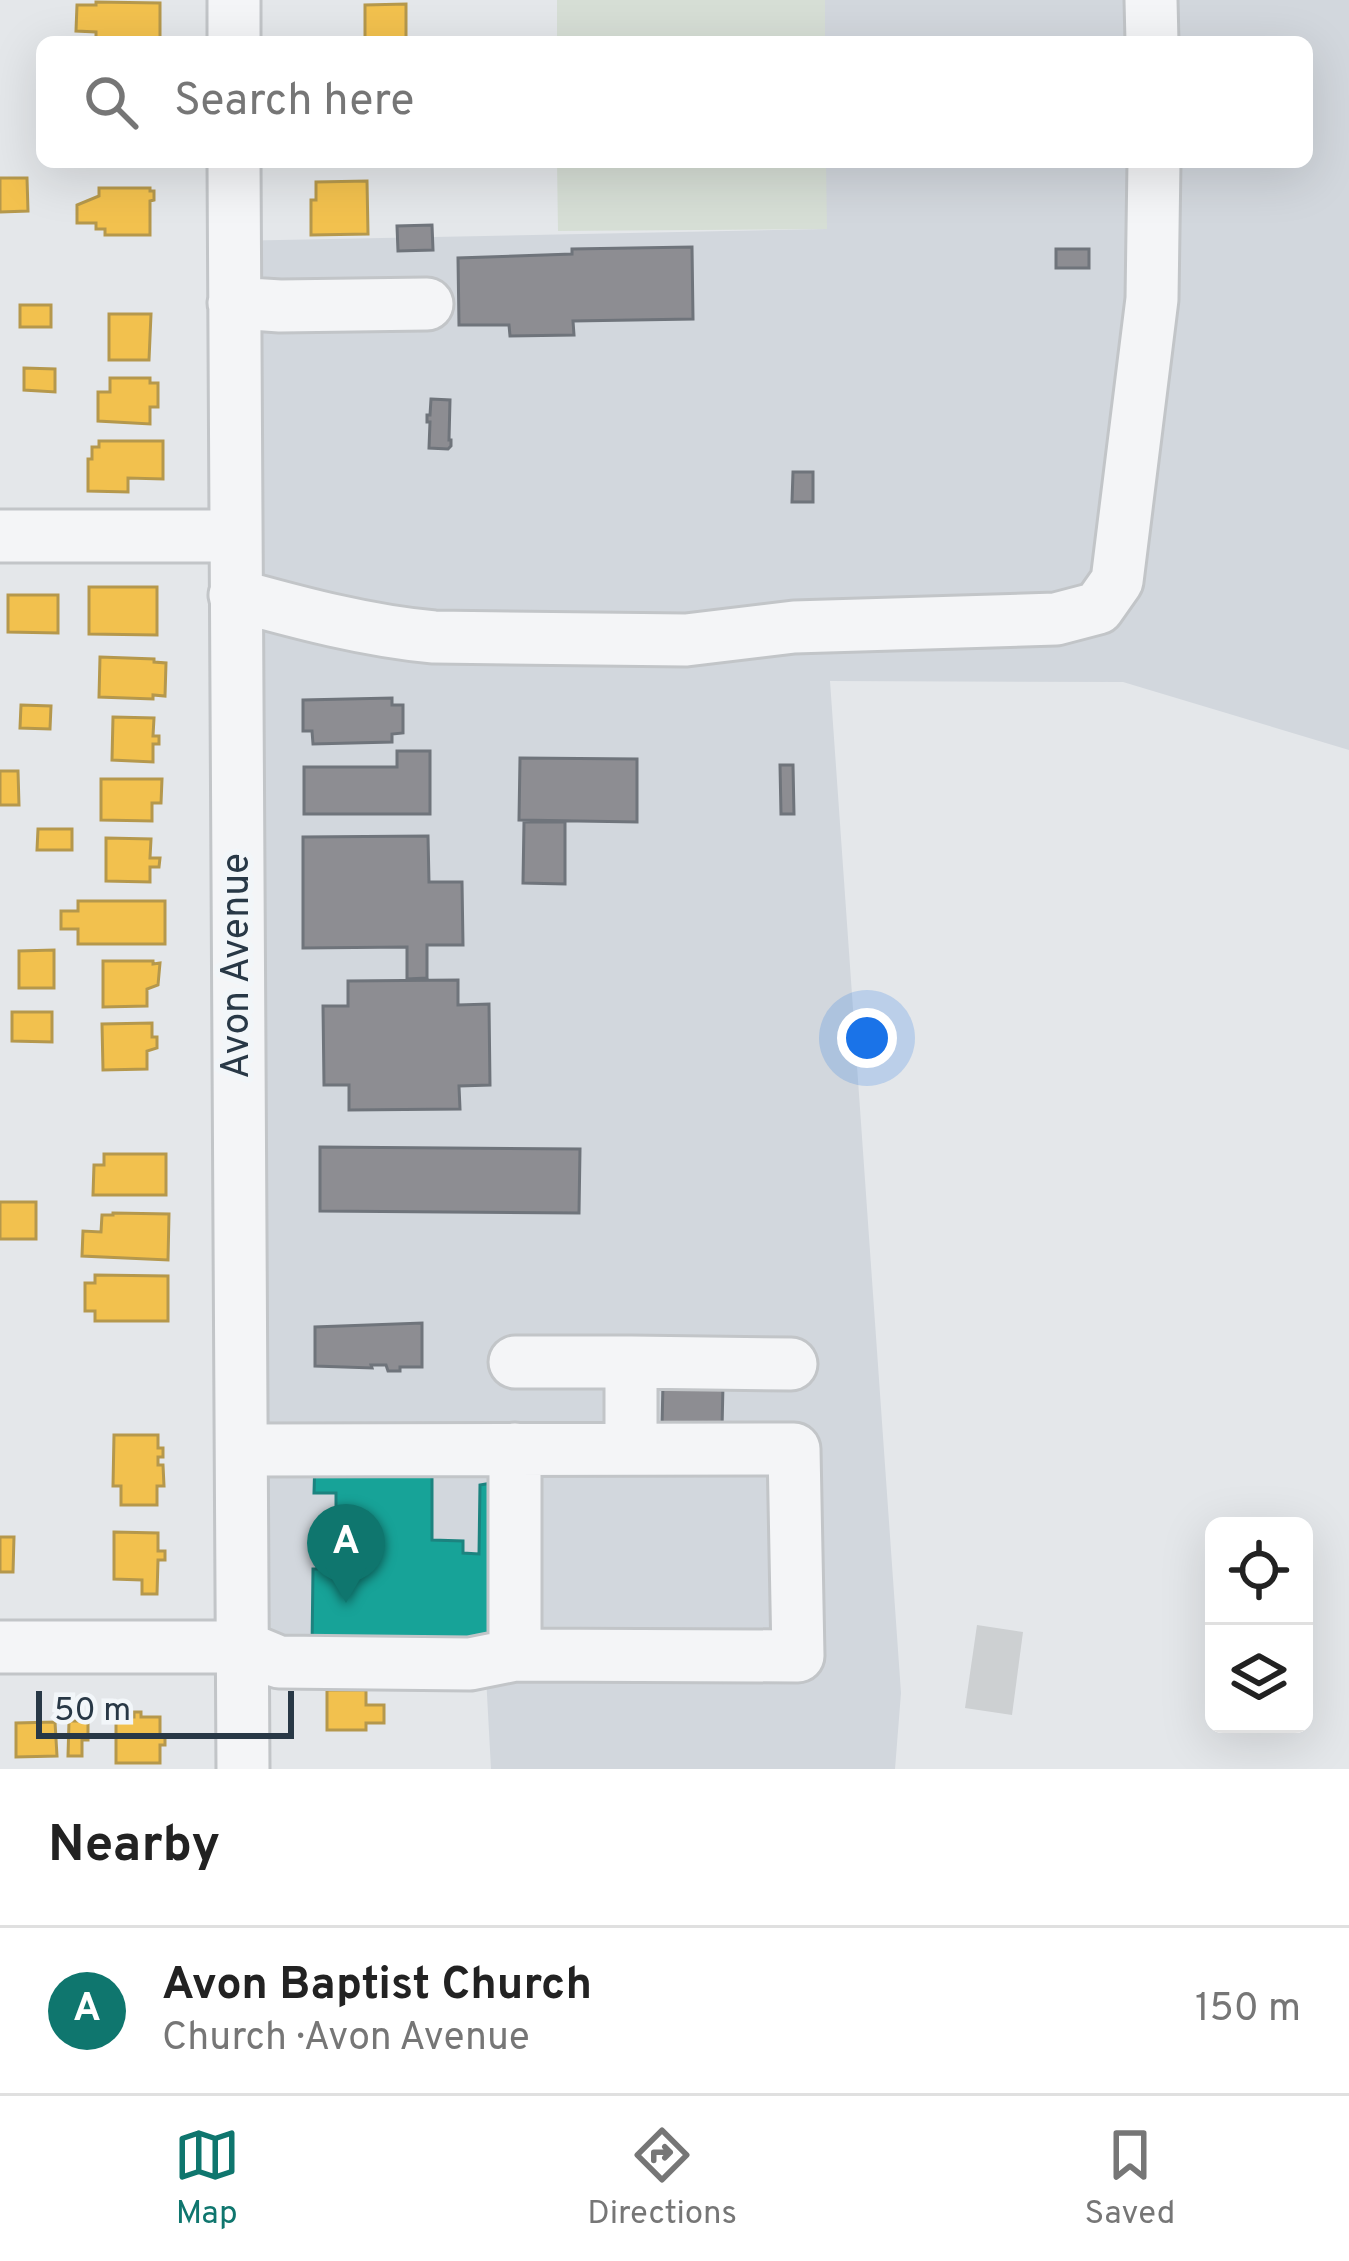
<!DOCTYPE html>
<meta charset="utf-8">
<style>
:root{--surface:#fff;--page:#f6f6f6;--text:#222;--muted:#767676;--line:#e0e0e0;--accent:#0f766e}
body{margin:0;font-family:Overpass,sans-serif;background:var(--page);color:var(--text)}
.controls{position:absolute;right:36px;bottom:36px;display:grid;overflow:hidden;border-radius:18px;box-shadow:0 12px 48px #0002}
.controls button{width:108px;height:108px;display:grid;place-items:center;padding:0;border:0;border-bottom:3px solid var(--line);background:var(--surface);color:var(--text);font:60px sans-serif}
.scale{position:absolute;left:36px;bottom:30px;width:258px;box-sizing:border-box;padding-left:12px;border:6px solid #283846;border-top:0;font-size:33px;line-height:42px;white-space:nowrap;color:#283846;-webkit-text-stroke:9px #f2f6f9;paint-order:stroke}
.you{position:absolute;left:867px;top:1038px;width:42px;height:42px;margin:-30px;border:9px solid #fff;border-radius:50%;background:#1a73e8;box-shadow:0 0 0 18px #1a73e833}
.badge{display:grid;place-items:center;width:78px;height:78px;border-radius:50%;background:var(--accent);color:#fff;font-size:39px;font-weight:700}
.pin{position:absolute;translate:-50% -99px;filter:drop-shadow(0 3px 6px #0008)}
.pin::after{content:'';position:absolute;top:63px;width:42px;height:36px;background:inherit;clip-path:polygon(0 0,100% 0,50% 100%)}
.list{margin:0;padding:0;list-style:none}
h2{display:flex;justify-content:space-between;align-items:center;height:156px;margin:0;padding:0 48px;font-size:51px}
h2 small{font-size:39px;font-weight:400;color:var(--muted)}
.list li{display:grid;grid-template-columns:78px 1fr auto;gap:36px;align-items:center;box-sizing:border-box;height:168px;padding:0 48px;border-top:3px solid var(--line)}
.list b{display:block;font-size:45px;white-space:nowrap}
.list p{margin:0;font-size:39px;white-space:nowrap;color:var(--muted)}
.list em{font-size:39px;font-style:normal;color:var(--muted)}
.icon{flex:none;width:66px;height:66px;fill:none;stroke:currentColor;stroke-width:2;stroke-linecap:round;stroke-linejoin:round}
.map{position:relative;flex:none;width:1349px;height:1769px;overflow:hidden}
.search{position:absolute;background:var(--surface);box-shadow:0 12px 48px #0002;left:36px;right:36px;top:36px;height:132px;display:flex;align-items:center;gap:30px;box-sizing:border-box;padding:0 42px;border-radius:18px;color:var(--muted);font-size:45px}
.sheet{height:324px;background:var(--surface)}
nav{display:flex;justify-content:space-around;align-items:center;box-sizing:border-box;height:168px;border-top:3px solid var(--line);background:var(--surface);font-size:33px;color:var(--muted)}
nav a{display:grid;justify-items:center;gap:6px}
nav .on{color:var(--accent)}
.map>svg:first-child{display:block}
</style>
<div class="map">
<svg width="1349" height="1769" viewBox="0 0 1349 1769">
<rect width="100%" height="100%" fill="#e4e7ea"/>
<path fill="#d2d7dd" d="M825 0H1349V750L1123 682 830 681 901 1693 895 1769H491L486 1676 243 1673 234 241 826 229V162H1307V42H825Z"/>
<path fill="#d6ded5" d="M557 0H825V42H557Z
M557 162H826L827 229 558 231Z"/>
<path fill="#f2c14e" stroke="#b5984c" stroke-width="3" d="M96 2 160 3V42H96V32L76 31 77 5H96Z
M406 4V38H365V5Z
M0 178H27L28 211 0 212Z
M367 181 368 234 311 235V200H316V182Z
M99 188H150V191H154V200L150 201V235H105V229H96V223H77V205L99 196Z
M20 305H51V327H20Z
M109 314H151L149 360H109Z
M24 368 55 369V392L24 390Z
M110 378H150V383H158V407H150V424L98 421V392H110Z
M99 441H163V479L128 478V492L88 491V459H92V447H99Z
M89 587H157V635L89 634Z
M8 595H58V633L8 632Z
M100 657 154 659V662L166 663 165 696 153 695V699L99 697Z
M21 705 51 706 50 729 20 728Z
M113 717 154 718 153 736H159V744H153V762L112 760Z
M0 771H18L19 805H0Z
M101 779H162L161 803H152V821L101 820Z
M38 829H72V850H37Z
M106 838 151 839 150 858H160L159 867H150V882L106 881Z
M78 901H165V944H78V929H61V911H78Z
M54 950V988H19V951Z
M103 961H153V964L160 963 158 985 147 989V1006L103 1007Z
M12 1012H52V1042L12 1041Z
M152 1023V1037H157V1048L147 1051V1069L103 1070 102 1024Z
M104 1154H166V1195H93L94 1165H104Z
M0 1202H36V1239H0Z
M113 1213 169 1214 168 1260 82 1256 83 1231 101 1232 102 1215H113Z
M95 1275 168 1276V1321H95V1311H85V1283H95Z
M114 1435H158V1448H163V1457H158V1465H163L164 1486H157V1505H121V1486H113Z
M114 1532 158 1533V1551H165V1560H158L157 1594H142V1580L114 1579Z
M0 1537H14L13 1572H0Z
M327 1690H366V1705H384V1723H366V1730H327Z
M134 1712H141V1717H160V1735H165V1745H160V1763H116V1717H134Z
M69 1721H88V1740H82V1756H68Z
M55 1722 57 1756 16 1757V1723Z"/>
<path fill="#17a398" stroke="#1c837f" stroke-width="3" d="M315 1458 432 1467V1540L463 1541V1553L479 1554 480 1485 497 1482 492 1651 312 1649 313 1569H317V1532L336 1533V1493H314Z"/>
<path fill="#8d8d92" stroke="#6f747b" stroke-width="3" d="M432 225 433 250 398 251 397 226Z
M692 247 693 319 573 321 574 335 510 336 509 325H459L458 258 572 254V249Z
M1056 249H1089V268H1056Z
M431 399 450 400 449 440H451V446L448 449 429 448 430 422H427V415H430Z
M793 472H813V502H792Z
M392 698V705H403V733L392 734V742L313 744 312 731H303V700Z
M397 751H430V814H304V767H397Z
M520 758 637 759V822L519 820Z
M780 765H793L794 814H781Z
M524 822H565V884L523 883Z
M428 836 429 882H462L463 945H427V978L407 979V947L303 948V837Z
M458 980V1005L489 1004 490 1085 459 1086 460 1109 349 1110V1085H324L323 1006H348V981Z
M320 1147 580 1149 579 1213 320 1211Z
M422 1323V1367H400V1371H388L386 1365H371L372 1368 315 1366V1327Z
M663 1383 723 1385 722 1429 662 1427Z"/>
<path fill="#cdd0d2" d="M977 1625 1023 1632 1012 1715 965 1708Z"/>
<g fill="none" stroke-linecap="round" stroke-linejoin="round">
<defs>
<path id="minor" d="M234 0V42
M1151 0 1152 42
M234 162 243 1769
M234 303 280 306 427 304
M0 536H235
M235 595C300 613 367 631 434 637L686 640 794 627 1056 619 1098 608 1117 581 1152 299 1154 162
M515 1362H631V1449
M631 1362 791 1364
M515 1449V1655
M0 1647H243L279 1662 470 1664 515 1655 798 1656 794 1449 242 1450"/>
</defs>
<use href="#minor" stroke="#c2c5c8" stroke-width="57"/>
<use href="#minor" stroke="#f4f5f7" stroke-width="51"/>
</g>
<g text-anchor="middle" dominant-baseline="central" stroke-width="12" stroke-linejoin="round" paint-order="stroke">
<g font-size="39" fill="#283846" stroke="#f2f6f9">
<text transform="translate(238 966) rotate(-90)">Avon Avenue</text>
</g>
</g>
</svg>
<div class="controls">
<button><svg class="icon" aria-label="locate" viewBox="0 0 24 24"><circle cx="12" cy="12" r="6"/><path d="M12 2v4M12 18v4M2 12h4M18 12h4"/></svg></button>
<button><svg class="icon" aria-label="layers" viewBox="0 0 24 24"><path d="M12 4l9 5-9 5-9-5zM3 14l9 5 9-5"/></svg></button>
</div>
<div class="scale">50 m</div>
<div class="you"></div>
<div class="pin badge" style="left:346px;top:1603px">A</div>
<div class="search"><svg class="icon" aria-label="search" viewBox="0 0 24 24"><circle cx="10" cy="10" r="6"/><path d="M15 15l6 6"/></svg>Search here</div>
</div>
<section class="sheet">
<h2>Nearby<small></small></h2>
<ul class="list">
<li><span class="badge">A</span><div><b>Avon Baptist Church</b><p>Church · Avon Avenue</p></div><em>150 m</em></li>
</ul>
</section>
<nav>
<a class="on"><svg class="icon" aria-label="map" viewBox="0 0 24 24"><path d="M3 6l6-2 6 2 6-2v14l-6 2-6-2-6 2zM9 4v14M15 6v14"/></svg>Map</a>
<a><svg class="icon" aria-label="directions" viewBox="0 0 24 24"><path d="M12 3l9 9-9 9-9-9zM9 14v-3h6M13 9l2 2-2 2"/></svg>Directions</a>
<a><svg class="icon" aria-label="saved" viewBox="0 0 24 24"><path d="M7 4h10v16l-5-4-5 4z"/></svg>Saved</a>
</nav>
